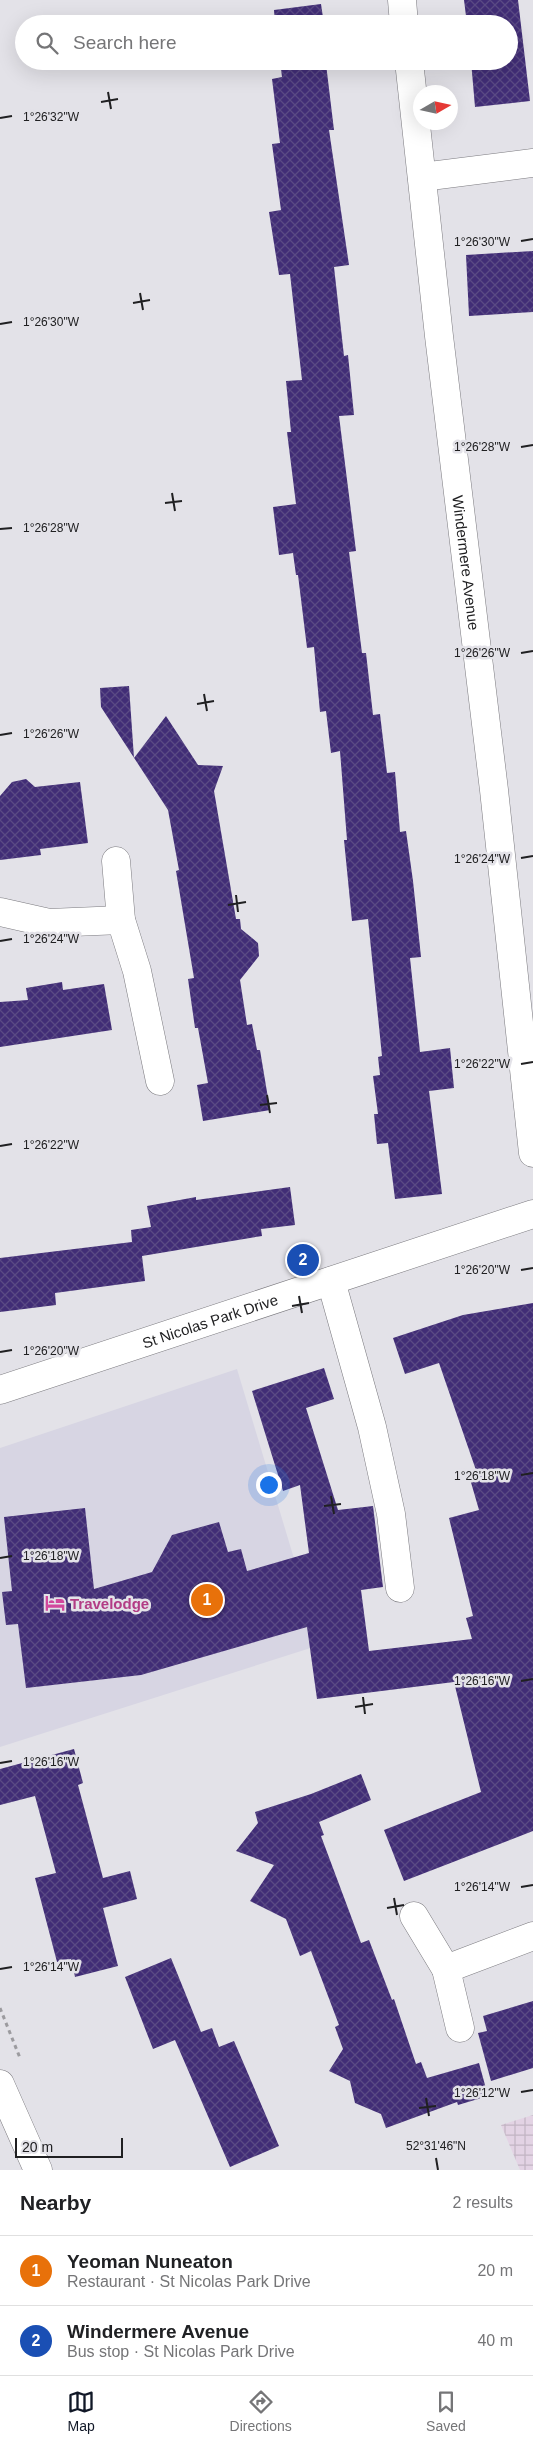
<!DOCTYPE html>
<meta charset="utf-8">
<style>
:root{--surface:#fff;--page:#f6f6f6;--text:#202124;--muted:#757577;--line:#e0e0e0;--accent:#111827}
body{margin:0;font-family:Helvetica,sans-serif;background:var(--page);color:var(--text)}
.compass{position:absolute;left:413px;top:85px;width:45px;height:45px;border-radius:50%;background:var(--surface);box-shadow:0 5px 20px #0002;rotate:81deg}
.scale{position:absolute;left:15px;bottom:12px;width:108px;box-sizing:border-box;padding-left:5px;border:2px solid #202022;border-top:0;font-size:14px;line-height:18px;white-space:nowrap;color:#202022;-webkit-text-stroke:4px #e3e2e8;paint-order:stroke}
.you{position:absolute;left:268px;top:1484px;width:18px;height:18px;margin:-12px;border:4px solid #fff;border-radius:50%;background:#1a73e8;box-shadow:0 0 0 8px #1a73e833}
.badge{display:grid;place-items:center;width:32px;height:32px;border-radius:50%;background:var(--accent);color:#fff;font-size:16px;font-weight:700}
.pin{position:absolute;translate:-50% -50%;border:2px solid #fff;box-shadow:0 1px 5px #0006}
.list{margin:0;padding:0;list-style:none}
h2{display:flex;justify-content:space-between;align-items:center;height:65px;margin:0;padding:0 20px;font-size:21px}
h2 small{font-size:16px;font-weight:400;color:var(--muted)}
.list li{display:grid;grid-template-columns:32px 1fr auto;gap:15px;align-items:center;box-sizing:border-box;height:70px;padding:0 20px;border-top:1px solid var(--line)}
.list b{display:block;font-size:19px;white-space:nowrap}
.list p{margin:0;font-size:16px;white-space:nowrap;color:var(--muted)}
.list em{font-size:16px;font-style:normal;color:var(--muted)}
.icon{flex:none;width:28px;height:28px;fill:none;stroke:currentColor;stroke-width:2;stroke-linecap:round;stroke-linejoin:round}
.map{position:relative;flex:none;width:533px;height:2170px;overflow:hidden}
.search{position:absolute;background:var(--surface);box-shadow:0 5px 20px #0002;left:15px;right:15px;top:15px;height:55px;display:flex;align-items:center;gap:12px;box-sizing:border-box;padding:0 18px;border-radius:28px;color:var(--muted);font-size:19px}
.sheet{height:205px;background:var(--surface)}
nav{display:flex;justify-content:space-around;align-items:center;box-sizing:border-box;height:70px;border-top:1px solid var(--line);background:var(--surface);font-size:14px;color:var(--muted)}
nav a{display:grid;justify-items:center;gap:2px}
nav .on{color:var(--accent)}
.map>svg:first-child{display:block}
</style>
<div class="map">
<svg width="533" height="2170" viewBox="0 0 533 2170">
<defs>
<pattern id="industrial-grid" width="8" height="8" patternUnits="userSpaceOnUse" patternTransform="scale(1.25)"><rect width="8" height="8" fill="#e3d3e4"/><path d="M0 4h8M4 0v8" fill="none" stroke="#c2b5c3"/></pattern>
<pattern id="building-cross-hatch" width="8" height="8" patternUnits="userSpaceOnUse" patternTransform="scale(1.25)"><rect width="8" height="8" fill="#412d76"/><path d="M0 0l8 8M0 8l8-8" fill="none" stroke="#5a4a84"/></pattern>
</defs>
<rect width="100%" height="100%" fill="#e3e2e8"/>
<path fill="#d7d5e3" d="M237 1369 320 1645 0 1747V1448Z"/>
<path fill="url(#industrial-grid)" d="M533 2115V2170H520L501 2125Z"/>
<path fill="url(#building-cross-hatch)" d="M464 0H518L530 101 475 107 471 61H509V24H467Z
M321 4 324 24H275L274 10Z
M280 61H329L326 64 334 130H329L349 265 334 267 344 356 348 355 354 415 339 416 356 551 349 552 362 653H366L373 715 380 714 387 773 395 772 400 832 406 831 413 881 421 957 410 958 420 1052 450 1048 454 1088 429 1091 442 1194 395 1199 388 1143 377 1144 374 1114H378L373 1076 380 1075 378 1057 382 1056 368 919 352 921 344 840H347L340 751 331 753 326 711 320 712 314 647 307 648 298 575H296L293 553 279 555 273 507 296 504 287 432H291L286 381 302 380 290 274 279 275 269 212 281 210 272 144 280 143 272 79 282 77Z
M533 251V312L469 316 466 255Z
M129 686 134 758 166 716 198 765 223 766 214 791 236 919H240L241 929 258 943 259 956 240 980 247 1025 252 1024 257 1050H260L270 1110 203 1121 197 1085 208 1083 198 1028H195L188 979 194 978 176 871 179 870 168 810 101 707 100 688Z
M26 779 35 787 80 782 88 843 40 849 41 855 0 860V796L12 782Z
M62 982 63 990 104 984 112 1030 0 1047V1002L28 1000 26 988Z
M290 1187 295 1225 261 1229 262 1236 142 1256 145 1281 55 1293 56 1305 0 1312V1258L132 1242 131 1230 151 1227 147 1206 196 1197V1200Z
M533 1303V1831L404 1881 384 1830 481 1792 454 1682 317 1699 307 1627 141 1675 26 1688 18 1624 6 1625 2 1592 12 1591 4 1517 85 1508 94 1589 152 1572 172 1535 219 1522 228 1552 241 1549 247 1571 309 1553 300 1485 283 1491 252 1391 324 1368 334 1399 306 1408 338 1510 373 1506 383 1587 361 1590 369 1651 472 1639 466 1618 473 1616 449 1518 479 1510 470 1479 478 1476 439 1363 405 1374 393 1338 463 1315Z
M74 1749 83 1783 78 1785 103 1878 130 1871 137 1899 103 1908 118 1966 75 1977 71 1959 57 1962 35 1878 56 1873 35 1796 0 1805V1769Z
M361 1774 371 1800 319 1822 324 1835 321 1836 361 1943 369 1940 392 2000 394 1999 416 2064 421 2062 427 2078 479 2063 488 2096 458 2105 457 2102 386 2128 381 2114 355 2103 350 2081 329 2071 343 2049 335 2027 339 2025 311 1951 300 1956 286 1919 250 1901 274 1865 236 1851 258 1823 255 1812 311 1794Z
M171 1958 201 2032 212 2028 219 2047 234 2041 279 2146 230 2167 175 2040 153 2049 125 1977Z
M533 2001V2068L491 2081 478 2033 487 2031 483 2016Z"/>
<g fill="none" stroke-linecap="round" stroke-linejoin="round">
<defs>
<g id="minor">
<path d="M402 0 404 24"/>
<path id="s1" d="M409 61 439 336 494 790 533 1153"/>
<path d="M422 177 533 163"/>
<path d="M116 861 121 920 137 971 160 1081"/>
<path d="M0 912 49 923 121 920"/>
<path d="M331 1281 372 1427 391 1514 400 1588"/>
<path id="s2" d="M0 1390 533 1214"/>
<path d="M414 1916 446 1969 460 2028"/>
<path d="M446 1969 533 1936"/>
<path d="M0 2084 38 2170"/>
</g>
</defs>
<use href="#minor" stroke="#7b7a7f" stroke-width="29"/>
<path stroke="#9c9b9f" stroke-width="3" stroke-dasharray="4 4" stroke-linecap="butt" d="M0 2008 20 2058"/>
<use href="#minor" stroke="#fff" stroke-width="28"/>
</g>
<path fill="none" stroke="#202022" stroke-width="2" d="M108 92 111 109M101 102 118 99M0 118 12 116M521 241 533 239M140 293 143 310M133 303 150 300M0 324 12 322M521 447 533 445M172 493 175 511M165 503 182 501M0 529 12 528M521 653 533 651M204 694 207 711M197 704 214 701M0 735 12 733M521 858 533 856M236 895 238 912M228 905 246 902M0 941 12 939M521 1064 533 1062M267 1095 270 1113M260 1105 277 1103M0 1146 12 1144M521 1270 533 1268M299 1296 302 1313M292 1306 309 1303M0 1352 12 1350M521 1475 533 1473M331 1496 334 1514M324 1506 341 1504M0 1558 12 1556M521 1681 533 1679M363 1697 365 1714M355 1707 373 1704M0 1763 12 1761M521 1887 533 1885M394 1898 397 1915M387 1908 404 1905M0 1969 12 1967M521 2092 533 2090M426 2098 429 2116M419 2108 436 2106M436 2158 438 2170"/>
<defs>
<symbol id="hotel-bare" viewBox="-9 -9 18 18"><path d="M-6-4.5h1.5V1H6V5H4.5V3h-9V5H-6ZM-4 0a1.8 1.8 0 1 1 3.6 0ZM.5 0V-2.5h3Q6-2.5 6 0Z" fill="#d1479c" stroke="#e3e2e8" stroke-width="2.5" paint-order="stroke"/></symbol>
</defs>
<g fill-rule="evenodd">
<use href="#hotel-bare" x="41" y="1589" width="28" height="28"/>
</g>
<g text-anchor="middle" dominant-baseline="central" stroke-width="5" stroke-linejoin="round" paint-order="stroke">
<g font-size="15" fill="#202022" stroke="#e3e2e8">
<text stroke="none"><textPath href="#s1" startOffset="505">Windermere Avenue</textPath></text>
<text stroke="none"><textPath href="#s2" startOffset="221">St Nicolas Park Drive</textPath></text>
</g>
<g font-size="15" font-weight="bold" fill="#b23c85" stroke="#e3e2e8" text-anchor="start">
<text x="70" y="1603">Travelodge</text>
</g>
</g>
<g font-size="12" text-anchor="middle" fill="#202022" stroke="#e3e2e8" stroke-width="5" stroke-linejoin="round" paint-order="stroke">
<text x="51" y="121">1°26'32"W</text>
<text x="482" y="246">1°26'30"W</text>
<text x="51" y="326">1°26'30"W</text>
<text x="482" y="451">1°26'28"W</text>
<text x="51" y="532">1°26'28"W</text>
<text x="482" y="657">1°26'26"W</text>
<text x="51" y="738">1°26'26"W</text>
<text x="482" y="863">1°26'24"W</text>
<text x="51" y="943">1°26'24"W</text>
<text x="482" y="1068">1°26'22"W</text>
<text x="51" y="1149">1°26'22"W</text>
<text x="482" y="1274">1°26'20"W</text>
<text x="51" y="1355">1°26'20"W</text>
<text x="482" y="1480">1°26'18"W</text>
<text x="51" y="1560">1°26'18"W</text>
<text x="482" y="1685">1°26'16"W</text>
<text x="51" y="1766">1°26'16"W</text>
<text x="482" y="1891">1°26'14"W</text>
<text x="51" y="1971">1°26'14"W</text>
<text x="482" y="2097">1°26'12"W</text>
<text x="436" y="2150">52°31'46"N</text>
</g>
</svg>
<svg class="compass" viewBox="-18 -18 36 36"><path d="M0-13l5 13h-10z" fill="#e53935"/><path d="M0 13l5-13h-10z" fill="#757577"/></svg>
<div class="scale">20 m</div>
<div class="you"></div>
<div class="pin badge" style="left:207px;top:1600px;background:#e8710a">1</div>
<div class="pin badge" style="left:303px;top:1260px;background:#1a4fb4">2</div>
<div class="search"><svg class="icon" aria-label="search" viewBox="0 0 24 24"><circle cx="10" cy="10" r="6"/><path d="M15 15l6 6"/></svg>Search here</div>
</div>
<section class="sheet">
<h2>Nearby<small>2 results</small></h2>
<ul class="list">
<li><span class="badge" style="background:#e8710a">1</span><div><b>Yeoman Nuneaton</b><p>Restaurant · St Nicolas Park Drive</p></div><em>20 m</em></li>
<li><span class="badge" style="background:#1a4fb4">2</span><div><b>Windermere Avenue</b><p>Bus stop · St Nicolas Park Drive</p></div><em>40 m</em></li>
</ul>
</section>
<nav>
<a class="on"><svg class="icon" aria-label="map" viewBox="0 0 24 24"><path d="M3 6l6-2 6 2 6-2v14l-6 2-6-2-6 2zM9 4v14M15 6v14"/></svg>Map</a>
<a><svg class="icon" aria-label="directions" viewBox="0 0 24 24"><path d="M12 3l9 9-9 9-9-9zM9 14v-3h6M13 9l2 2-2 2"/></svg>Directions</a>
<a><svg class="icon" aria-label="saved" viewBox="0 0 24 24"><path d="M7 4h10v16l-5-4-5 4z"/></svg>Saved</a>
</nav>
